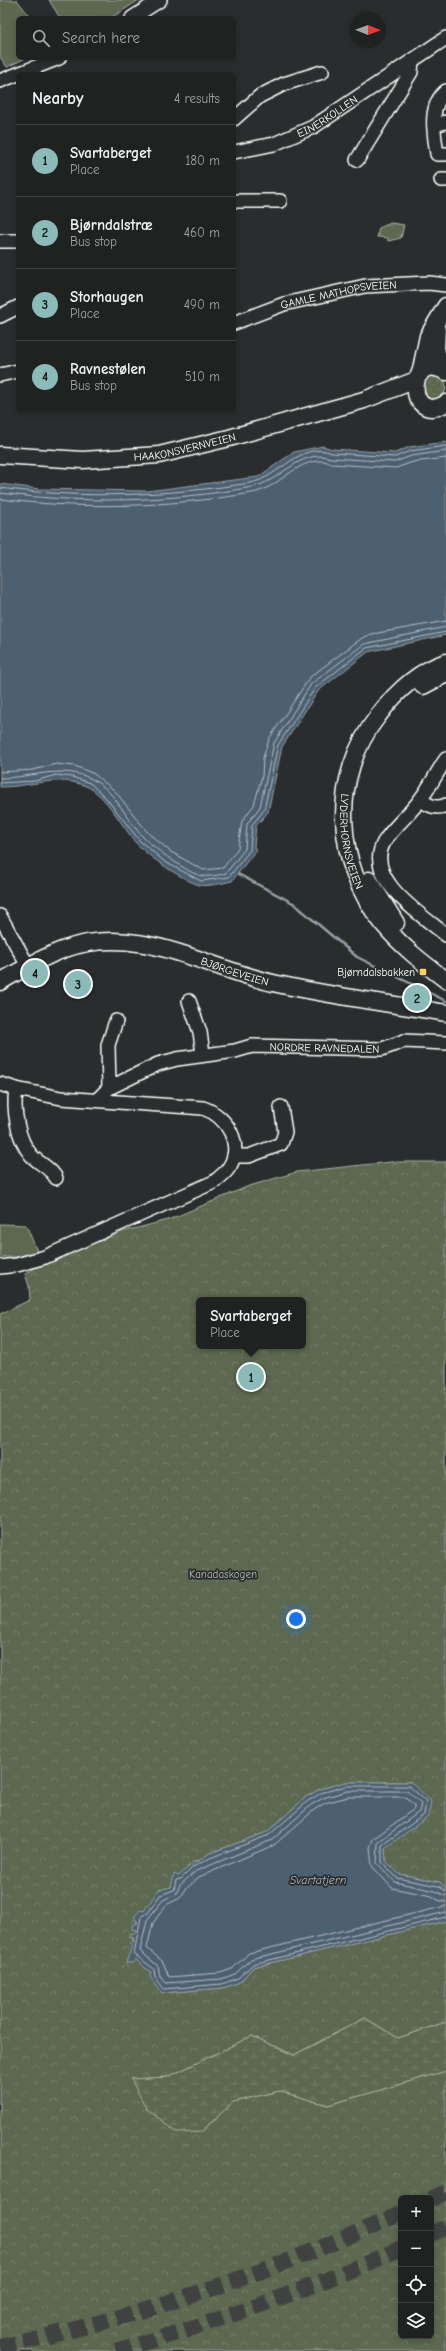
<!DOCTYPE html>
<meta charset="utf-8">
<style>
:root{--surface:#202222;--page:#2d2f2f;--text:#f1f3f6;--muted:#a2a4a5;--line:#3d3f40;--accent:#8bbbb9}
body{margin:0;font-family:"Comic Neue",sans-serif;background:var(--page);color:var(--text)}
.controls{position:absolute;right:12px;bottom:12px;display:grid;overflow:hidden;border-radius:6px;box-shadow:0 2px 6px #0003}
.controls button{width:36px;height:36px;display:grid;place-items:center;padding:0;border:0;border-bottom:1px solid var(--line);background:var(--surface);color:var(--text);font:20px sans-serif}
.compass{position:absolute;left:350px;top:12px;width:36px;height:36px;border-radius:50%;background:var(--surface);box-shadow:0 2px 6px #0003;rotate:91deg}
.you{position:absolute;left:296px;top:1619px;width:14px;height:14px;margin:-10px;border:3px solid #fff;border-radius:50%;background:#1a73e8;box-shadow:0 0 0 6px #1a73e833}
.badge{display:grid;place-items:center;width:26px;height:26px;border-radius:50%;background:var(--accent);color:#111;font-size:13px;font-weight:700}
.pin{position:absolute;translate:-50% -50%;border:2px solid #fff;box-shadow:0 1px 4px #0006}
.popup{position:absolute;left:196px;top:1297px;width:110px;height:52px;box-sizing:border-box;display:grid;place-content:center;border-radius:6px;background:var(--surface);filter:drop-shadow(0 1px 3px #0005);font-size:13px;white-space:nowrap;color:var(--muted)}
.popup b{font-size:15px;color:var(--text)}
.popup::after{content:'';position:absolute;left:50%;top:100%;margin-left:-8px;border:8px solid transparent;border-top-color:var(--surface)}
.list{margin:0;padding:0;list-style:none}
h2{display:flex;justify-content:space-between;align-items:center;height:52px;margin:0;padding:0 16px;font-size:17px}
h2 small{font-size:13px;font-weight:400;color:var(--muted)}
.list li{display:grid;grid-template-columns:26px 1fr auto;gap:12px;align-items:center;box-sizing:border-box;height:72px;padding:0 16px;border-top:1px solid var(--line)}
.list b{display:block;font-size:15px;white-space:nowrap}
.list p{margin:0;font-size:13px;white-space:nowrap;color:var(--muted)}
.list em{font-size:13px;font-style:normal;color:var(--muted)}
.icon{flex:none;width:22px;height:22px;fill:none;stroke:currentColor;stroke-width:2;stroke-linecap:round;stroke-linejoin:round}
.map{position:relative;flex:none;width:446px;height:2351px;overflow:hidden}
.search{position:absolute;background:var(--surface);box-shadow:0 2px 6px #0003;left:16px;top:16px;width:220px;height:44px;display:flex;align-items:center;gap:10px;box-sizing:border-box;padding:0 14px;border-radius:6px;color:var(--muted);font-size:15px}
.panel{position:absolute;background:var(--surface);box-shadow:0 2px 6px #0003;left:16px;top:72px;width:220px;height:340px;border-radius:6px}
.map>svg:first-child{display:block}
</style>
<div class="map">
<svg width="446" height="2351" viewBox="0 0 446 2351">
<defs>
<pattern id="grass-dots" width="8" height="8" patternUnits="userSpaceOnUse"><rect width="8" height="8" fill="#5b674f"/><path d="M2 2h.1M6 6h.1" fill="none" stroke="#747e69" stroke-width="1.8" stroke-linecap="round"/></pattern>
<pattern id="forest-crowns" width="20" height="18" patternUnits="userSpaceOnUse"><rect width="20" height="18" fill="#5b674f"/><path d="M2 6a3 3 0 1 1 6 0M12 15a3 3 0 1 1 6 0" fill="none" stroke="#747e69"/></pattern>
<pattern id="wetland-marsh" width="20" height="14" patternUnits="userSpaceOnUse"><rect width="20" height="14" fill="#5b674f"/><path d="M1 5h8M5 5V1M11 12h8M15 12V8" fill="none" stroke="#747e69"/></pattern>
<pattern id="park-tufts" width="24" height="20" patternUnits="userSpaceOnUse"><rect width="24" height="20" fill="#5b674f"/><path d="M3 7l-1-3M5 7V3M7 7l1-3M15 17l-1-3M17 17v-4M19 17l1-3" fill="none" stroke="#747e69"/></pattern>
</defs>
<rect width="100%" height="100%" fill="#2a2d2e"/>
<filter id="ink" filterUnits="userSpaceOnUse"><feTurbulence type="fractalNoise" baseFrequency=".025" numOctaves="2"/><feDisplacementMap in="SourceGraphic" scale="8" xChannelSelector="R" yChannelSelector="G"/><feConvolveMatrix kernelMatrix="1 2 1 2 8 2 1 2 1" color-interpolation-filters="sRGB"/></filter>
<g filter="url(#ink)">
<path fill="url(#grass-dots)" stroke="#adb3a7" d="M422 387a12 12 0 1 1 24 0a12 12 0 1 1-24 0Z"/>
<path fill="url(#forest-crowns)" stroke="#adb3a7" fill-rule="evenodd" d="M391 1162H446V1889L440 1882 399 1874 386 1861 385 1848 411 1782H346L320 1789 306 1797 267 1832 208 1854 202 1859 191 1863 171 1887 162 1891 144 1911 138 1913 135 1935 132 1937 134 1943 129 1960 126 1961 136 1959C151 1971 153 1975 162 1993L223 1988 240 1982 253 1967 446 1921V2022L398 2038 365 2018 294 2055 252 2036 168 2077 131 2079 201 2132 233 2102 279 2091 328 2105 446 2071V2351H0V1314L30 1300 29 1286 25 1274 44 1263 118 1233 168 1220 249 1186 297 1172ZM199 1300H303V1346H199ZM401 2198H431V2336H401Z"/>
<path fill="url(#wetland-marsh)" stroke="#adb3a7" d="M365 2018 398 2038 446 2022V2071L328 2105 279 2091 233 2102 201 2132 177 2133 146 2108 131 2079 168 2077 252 2036 294 2055Z"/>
<path fill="url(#park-tufts)" stroke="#adb3a7" d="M391 223 404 225 401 238 388 241V238L377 237 379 228Z"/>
<path fill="#5b674f" stroke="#adb3a7" d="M0 0H17L31 18H18V58H26L7 67 0 57Z
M49 0H139L111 18H60Z
M0 1224 26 1225 37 1251 18 1257H0Z"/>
<path fill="#4e6070" stroke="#95a0a9" d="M446 442V635L368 652 318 691 282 747 268 812 256 826 254 846 256 850 232 881C224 883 207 887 199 885 183 880 147 856 136 843 122 826 106 795 86 786 56 774 32 787 0 787V484L39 489 147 491 258 477 294 452 323 446 332 449 395 453 409 447Z
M346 1782H411L431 1801 428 1817 385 1848 386 1861 399 1874 440 1882 446 1889V1921L253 1967 240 1982 223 1988 162 1993 150 1977 151 1972C147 1969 138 1963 136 1959L132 1963H126L132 1946 129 1943H134V1938L129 1937 131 1933 135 1934 136 1930 132 1929V1925L138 1923 134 1917 140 1910 144 1911 158 1890 171 1887 174 1874 179 1876C190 1863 197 1864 208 1854L267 1832 306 1797 320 1789Z"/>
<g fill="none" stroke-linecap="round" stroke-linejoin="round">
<path stroke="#b8bfc6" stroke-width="1" d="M0 488C83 499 167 496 250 483 279 478 301 440 332 453L395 457 410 451 446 446
M0 493C84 504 169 502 252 487 281 482 299 448 331 458L395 462 411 456 446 451
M0 499C84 510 168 507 252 493 278 489 296 459 323 461 326 461 329 463 332 464L396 468 413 462 446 458
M0 772 33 770 56 764 75 766 94 774 115 791 148 833 171 852 203 870 223 868 238 848 242 821 254 805 262 776 263 758 269 739 310 677 362 638 372 634 446 621
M0 778C32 778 62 764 92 779 116 791 126 820 144 838 154 848 189 874 202 876 209 877 220 875 226 873L245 849 247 824 260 807 274 743 311 684 364 644 446 627
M0 783 35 781 56 775 72 777 90 783 106 798 140 841 165 862 201 881 229 877 250 850 252 825 264 810 278 745 315 688 366 648 446 632
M446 1891 438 1886 397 1878 382 1862V1845L424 1815 426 1801 409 1786H346L321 1793 308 1801 269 1835 210 1858 193 1867 181 1879 176 1880 174 1890 160 1895 148 1913 141 1917 134 1954 154 1969 155 1977 164 1989 222 1984 238 1978 253 1964 446 1917
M446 1896 435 1891 395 1882 377 1863 378 1842 419 1812 421 1803 407 1791H347L323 1798 311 1805 272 1840 196 1871 180 1885 176 1894 163 1900 147 1920 140 1951 158 1966 160 1976 166 1983 221 1979 235 1974 251 1959 446 1912
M446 1902 438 1900 432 1896 392 1888 372 1866 370 1848 373 1839 414 1809V1805L405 1797H348L325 1803 314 1810 274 1845 199 1877 186 1889 180 1898 166 1905 153 1923 147 1948 163 1962 169 1977 220 1973 232 1969 249 1953 446 1906"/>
<path stroke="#95a0a9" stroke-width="2.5" d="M238 874 293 903 357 957 446 1001"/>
<path stroke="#3f4243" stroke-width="16" stroke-dasharray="16 8" stroke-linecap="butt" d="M431 2199 446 2192
M431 2234 446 2227
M0 2347C138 2317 273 2272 401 2213
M116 2351C213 2323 309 2290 401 2248"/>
<defs>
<g id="minor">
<path d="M132 18 160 0"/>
<path d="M0 81 59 58"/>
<path d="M446 91C428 106 434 133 437 154H446"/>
<path d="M234 119 260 96 284 84 322 72"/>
<path d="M434 125 446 122"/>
<path id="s1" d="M234 152 274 144 313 127 446 38"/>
<path d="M357 160 411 72 412 60"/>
<path d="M441 180H446"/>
<path d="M234 201H280"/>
<path d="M0 241H18"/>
<path d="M0 316 18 307"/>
<path id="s2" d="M234 323 284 304 365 286 429 283 446 285"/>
<path d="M0 375 18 371"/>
<path d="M446 759C437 772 430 787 420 800 409 815 394 826 384 842 363 879 422 915 446 935"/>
<path d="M420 800C429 805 436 810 446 805"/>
<path d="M0 916 28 966"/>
<path d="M189 1001 200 1032 203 1054"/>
<path d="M0 1084 16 1089 61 1098 203 1108C227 1116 245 1145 228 1169 225 1173 219 1178 214 1182L45 1257 17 1265 0 1267"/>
<path d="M109 1088 108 1045 116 1021"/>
<path d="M16 1089C13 1109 17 1139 31 1155 39 1164 50 1167 56 1178"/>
<path id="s3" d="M97 1100 109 1088 158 1064 177 1059 235 1051 252 1046 382 1049 404 1041 446 1043"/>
<path d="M234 1156H249L281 1144 285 1132 281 1107"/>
</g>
<g id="major">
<path d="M437 330 436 351 445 371"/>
<path d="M446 372C405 348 406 428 446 403"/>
<path d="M420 374 428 336 446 306"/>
<path id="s4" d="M0 455 83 460 159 455 229 438 364 400 416 380"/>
<path id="s5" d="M446 662C418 671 395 693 378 716 330 777 334 864 383 924 401 946 423 963 446 980"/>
<path d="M423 686 446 674"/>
<path d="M369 880 396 923"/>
<path id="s6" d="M0 982C21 970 42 957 65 949 137 923 204 967 273 983 330 996 388 1003 446 1013"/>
</g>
</defs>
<use href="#minor" stroke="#fff" stroke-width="16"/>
<use href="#major" stroke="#fff" stroke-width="19"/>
<use href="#minor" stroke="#2a2d2e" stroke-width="13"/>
<use href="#major" stroke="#2a2d2e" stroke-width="16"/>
</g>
</g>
<rect fill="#ffd166" stroke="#2a2d2e" stroke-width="1.5" x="419" y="968" width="8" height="8" rx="2"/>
<g text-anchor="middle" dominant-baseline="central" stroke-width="3.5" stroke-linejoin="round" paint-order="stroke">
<g font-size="11" fill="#fff" stroke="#2a2d2e">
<text stroke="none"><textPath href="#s1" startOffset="101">EINERKOLLEN</textPath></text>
<text stroke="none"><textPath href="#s2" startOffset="109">GAMLE MATHOPSVEIEN</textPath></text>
<text stroke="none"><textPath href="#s4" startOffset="186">HAAKONSVERNVEIEN</textPath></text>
<text stroke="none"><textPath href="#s5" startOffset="222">LYDERHORNSVEIEN</textPath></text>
<text stroke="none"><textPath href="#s6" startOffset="248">BJØRGEVEIEN</textPath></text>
<text stroke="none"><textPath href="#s3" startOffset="240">NORDRE RAVNEDALEN</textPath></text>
</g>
<g font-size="11" fill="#fff" stroke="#2a2d2e" text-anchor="end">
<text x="415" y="972">Bjørndalsbakken</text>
</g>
<g font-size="11" fill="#b5bbb0" stroke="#2a2d2e">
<text x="223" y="1574">Kanadaskogen</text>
</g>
<g font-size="12" font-style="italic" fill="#afb7bf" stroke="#2a2d2e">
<text x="318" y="1880">Svartatjern</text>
</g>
</g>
</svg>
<div class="controls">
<button>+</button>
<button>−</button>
<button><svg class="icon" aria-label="locate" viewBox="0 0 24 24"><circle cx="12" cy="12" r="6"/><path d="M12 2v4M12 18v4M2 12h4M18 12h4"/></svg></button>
<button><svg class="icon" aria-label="layers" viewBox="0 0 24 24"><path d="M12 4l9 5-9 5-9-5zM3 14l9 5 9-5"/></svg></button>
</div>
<svg class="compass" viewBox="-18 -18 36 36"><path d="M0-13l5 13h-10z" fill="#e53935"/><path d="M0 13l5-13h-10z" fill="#a2a4a5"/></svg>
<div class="you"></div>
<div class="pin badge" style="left:251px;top:1377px">1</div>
<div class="popup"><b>Svartaberget</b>Place</div>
<div class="pin badge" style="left:417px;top:998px">2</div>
<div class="pin badge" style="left:78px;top:984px">3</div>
<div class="pin badge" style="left:35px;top:973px">4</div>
<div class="search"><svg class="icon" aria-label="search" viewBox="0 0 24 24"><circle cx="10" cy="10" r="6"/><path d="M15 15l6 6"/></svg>Search here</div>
<section class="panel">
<h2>Nearby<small>4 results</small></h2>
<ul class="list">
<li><span class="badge">1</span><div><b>Svartaberget</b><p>Place</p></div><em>180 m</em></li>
<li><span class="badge">2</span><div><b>Bjørndalstræ</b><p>Bus stop</p></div><em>460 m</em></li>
<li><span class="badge">3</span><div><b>Storhaugen</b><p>Place</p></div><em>490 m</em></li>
<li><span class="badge">4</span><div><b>Ravnestølen</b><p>Bus stop</p></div><em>510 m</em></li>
</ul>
</section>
</div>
